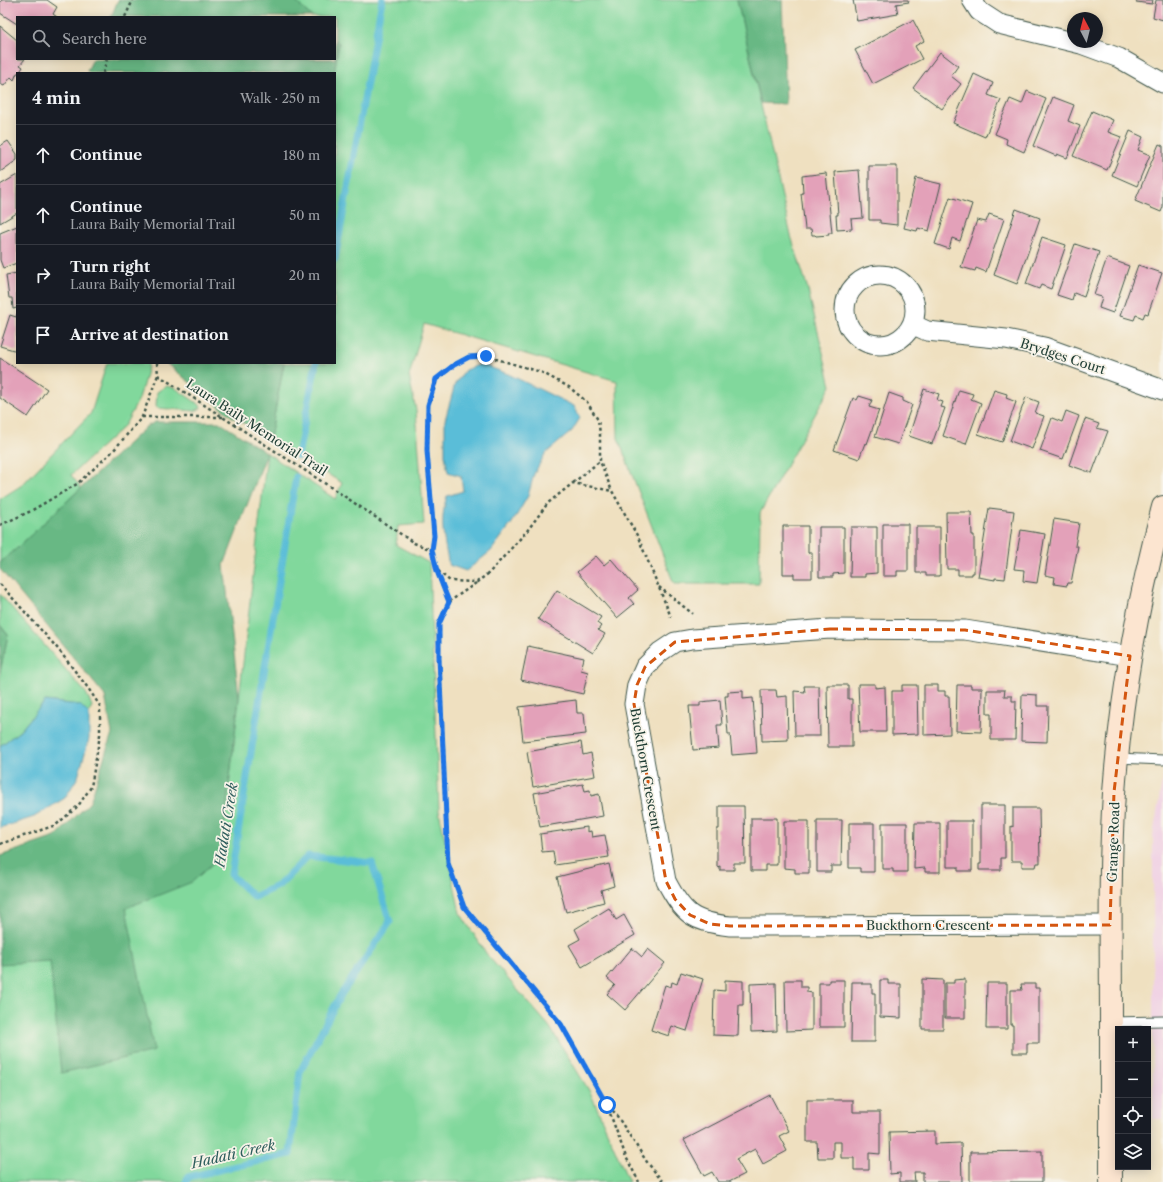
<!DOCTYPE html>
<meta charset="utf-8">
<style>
:root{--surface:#171b24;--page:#20242c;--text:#f1f3f6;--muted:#9ea1a6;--line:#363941}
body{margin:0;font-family:"Libre Caslon Text",serif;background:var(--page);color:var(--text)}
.controls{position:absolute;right:12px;bottom:12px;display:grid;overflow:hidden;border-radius:0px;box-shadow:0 2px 10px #0003}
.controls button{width:36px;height:36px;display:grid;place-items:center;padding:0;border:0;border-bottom:1px solid var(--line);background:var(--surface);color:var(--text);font:20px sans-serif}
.compass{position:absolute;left:1067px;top:12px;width:36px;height:36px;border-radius:50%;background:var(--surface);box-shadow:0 2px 10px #0003;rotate:353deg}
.stop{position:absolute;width:12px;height:12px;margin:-9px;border:3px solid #1a73e8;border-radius:50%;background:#fff}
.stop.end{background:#1a73e8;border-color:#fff;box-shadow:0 1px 4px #0008}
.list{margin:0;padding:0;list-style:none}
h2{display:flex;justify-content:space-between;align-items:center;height:52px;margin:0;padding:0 16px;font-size:17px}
h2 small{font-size:13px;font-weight:400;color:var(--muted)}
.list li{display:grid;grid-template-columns:26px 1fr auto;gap:12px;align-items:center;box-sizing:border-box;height:60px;padding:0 16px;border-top:1px solid var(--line)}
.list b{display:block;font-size:15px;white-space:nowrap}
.list p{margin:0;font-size:13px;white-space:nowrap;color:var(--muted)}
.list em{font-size:13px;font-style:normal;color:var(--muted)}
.icon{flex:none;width:22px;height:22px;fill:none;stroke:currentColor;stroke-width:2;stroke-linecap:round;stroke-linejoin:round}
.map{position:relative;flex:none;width:1163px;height:1182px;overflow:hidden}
.search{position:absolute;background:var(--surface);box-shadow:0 2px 10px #0003;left:16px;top:16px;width:320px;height:44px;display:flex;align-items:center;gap:10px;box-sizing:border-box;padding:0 14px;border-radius:0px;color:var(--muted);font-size:15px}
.panel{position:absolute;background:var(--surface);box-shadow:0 2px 10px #0003;left:16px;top:72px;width:320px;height:292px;border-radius:0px}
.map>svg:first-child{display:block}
</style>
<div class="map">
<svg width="1163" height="1182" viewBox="0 0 1163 1182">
<rect width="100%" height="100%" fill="#f7f3e8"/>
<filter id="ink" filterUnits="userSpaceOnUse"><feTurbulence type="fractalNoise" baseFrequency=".025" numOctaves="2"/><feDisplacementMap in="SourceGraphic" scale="8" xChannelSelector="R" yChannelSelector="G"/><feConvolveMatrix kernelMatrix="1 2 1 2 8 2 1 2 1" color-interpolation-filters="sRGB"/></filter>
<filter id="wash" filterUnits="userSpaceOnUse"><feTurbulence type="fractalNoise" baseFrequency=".012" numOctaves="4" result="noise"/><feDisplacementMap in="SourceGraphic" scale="16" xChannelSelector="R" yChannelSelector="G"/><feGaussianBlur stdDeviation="0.9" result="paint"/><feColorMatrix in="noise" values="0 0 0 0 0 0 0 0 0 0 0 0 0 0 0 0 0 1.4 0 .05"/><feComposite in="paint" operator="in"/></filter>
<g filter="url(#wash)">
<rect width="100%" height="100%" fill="#efe0c0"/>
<path fill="#f0d0e4" d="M1163 775V1119H1153V836Z"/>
<path fill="#81d89c" stroke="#508a68" d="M294 0H737L791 236 807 286 831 386 760 513 759 584H674L618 438 617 381 424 324 409 376 416 410 424 524 398 526 396 545 429 563 439 811 460 913 488 956 549 1026 590 1092 629 1182H0V958L221 856 267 453 335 499 342 483 270 438 284 363H335L334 73 339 43 335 39V17H312Z
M107 363H148V367L139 399 125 425 71 475 81 488 15 550 0 562V499L22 485 91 413Z
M166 386 175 388 200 405 201 408 195 411 157 408 156 406 157 392Z
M0 594 86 693 92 706 89 714 80 705 45 701 20 731 0 746V672L8 635 0 625Z"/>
<path fill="#68b884" stroke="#447a5c" d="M118 0H294L312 17H111Z
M737 0H782L786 104 761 103Z
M335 39 339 43 334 73H89L87 71 93 59H335Z
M166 363H284L270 438 231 416Z
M155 422H219L267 453 224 565 239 697 221 856 192 882 126 908 154 1051 61 1073 50 961 0 964V856L55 837 90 802 112 733 105 696 0 569V562L15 550 146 427Z
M0 625 8 635 0 672Z"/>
<path fill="#5abdd8" stroke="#3c7d86" d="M481 364 508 374 574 406 580 418 572 431 545 454 534 474 528 496 512 523 491 551 466 571 449 565C444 541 439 521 447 496L463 491 461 476 448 472 445 455V420L455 384 465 370Z
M45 701 80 705 89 714V739L78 777 65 798 34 817 0 828V746L20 731Z"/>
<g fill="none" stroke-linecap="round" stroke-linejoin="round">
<path stroke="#5abdd8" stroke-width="7" d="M335 259 382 0
M298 456 316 363
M186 1182 188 1177 290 1154 300 1072 340 996 390 922 372 863 308 856 279 885 254 897 231 875 296 477"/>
</g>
<g id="blocks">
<path fill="#e3a1b9" d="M2 0H47L57 7 53 14 57 17H17V24L0 13V2Z
M853 0H908L909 2 896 4 898 14 857 21Z
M1136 0H1153L1152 4 1136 2Z
M1156 0H1163V20L1153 17Z
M913 20 924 41 915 46 922 59 873 84 855 50Z
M0 26 17 40V59H25L20 65 23 67 19 73H17L14 80 11 77 4 86 0 84Z
M940 52 958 66 951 76 961 84 942 109 913 88Z
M974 74 993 83 988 95 1001 100 985 137 953 123Z
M1027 91 1046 99 1024 152 1006 144 1007 139 995 134 1010 99 1022 104Z
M1053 97 1074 105 1068 121 1080 126 1067 158 1057 154 1056 156 1033 146Z
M1092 111 1113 120 1108 132 1121 137 1107 170 1073 156Z
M1130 131 1143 137 1138 150 1150 155 1137 186 1112 175Z
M8 141 17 154V160L0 172V146Z
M1159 144 1163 146V207L1161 212 1135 201Z
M869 166H897V225L880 223V220H869Z
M859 170 863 218 851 219 852 229 837 230 836 215H838L835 172Z
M826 173 832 233H828L829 235 816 236 815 235H812L811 229H805L801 193H803L802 176Z
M17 175V213L0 223V185Z
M916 178 941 184 929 231 918 228 917 231 904 228Z
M950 197 972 204 960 241 952 238 949 249 935 244Z
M1016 209 1040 218 1017 284 994 275Z
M989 214 1004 219 986 272 976 268 975 271 961 267 977 220 986 222Z
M17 226V263L3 268 0 260V233Z
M1042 237 1066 245 1051 289 1041 285 1039 289 1026 284Z
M1075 244 1099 252 1084 297 1074 293 1072 300 1057 295Z
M1107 258 1129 266 1113 313 1099 308 1102 297 1094 295Z
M1138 265 1162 273 1148 314 1145 313 1143 318 1136 315 1134 320 1120 316Z
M17 273V308L13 309 12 298H9L6 275Z
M17 314V351L0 346 10 315 16 317Z
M0 358 47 389 28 417 0 398Z
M924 389 939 394 937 400 943 402 941 407 945 408 932 444 909 436Z
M959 390 973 394 971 399 981 403 966 444 943 436Z
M994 390 1007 394 1006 398 1016 402 1002 442 978 434Z
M889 393 903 398V401L912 405 898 444 875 437Z
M859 396 872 400 869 407 879 410 867 444 865 443 859 459 834 450 853 398 857 400Z
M1026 397 1039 402 1035 413 1044 416 1032 449 1010 441Z
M1066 411 1079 416 1063 459 1040 451 1052 418 1062 422Z
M1085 419 1099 424 1097 428 1108 431 1092 473 1069 465Z
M989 508 1014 511 1005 579 995 578V580L978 577Z
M946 512H971L972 535H974V573H972V575H958V569H947Z
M1054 519 1079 523 1075 546H1078L1071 583H1068L1067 586 1054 584 1055 577 1045 575Z
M883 524H908V571H897V576H883Z
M783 526H808V553H812V578H794V574H783Z
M819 527H844V573L833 574V577H819Z
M851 527H877V573L865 574V577H850Z
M916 527H940V576H926V573H916Z
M1021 530 1045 534 1037 583 1023 581 1024 570 1014 569Z
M596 556 604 565 611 559 638 590 629 598 634 604 617 618 577 572Z
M557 590 601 617 597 623 601 626 598 630 605 634 593 653 538 619Z
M528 646 584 658 581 670 588 672 583 694 521 680Z
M858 684H875V688L885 687 886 732H860Z
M827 685H848V699H852V747H828Z
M902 685H917L918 734 892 735V691H902Z
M924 685H938V691H945V696H949L950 734 924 735Z
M957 685H971V688H982L981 732 956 731Z
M804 686H819L820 736H795L794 691 805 692Z
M761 690H776L777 697 787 696 788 740 762 741Z
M987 690H1005L1004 696H1012V701H1016L1015 740H991V714H987Z
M743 691V699L753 698 757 753 732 755 730 734H728L725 696H728V692Z
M1022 694 1037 695V706H1048L1047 742 1021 741Z
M576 700 577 713H584L586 734 523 741 519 707Z
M720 700 722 725H717L719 748 693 750 689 706H700V702Z
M581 742 583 755 591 753 595 776 533 787 527 752Z
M583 784 585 791 590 790 591 796 599 794 603 816 540 827 534 793Z
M981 805H1005V858H1001V870H979V864H981Z
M719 806H744L745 863H734V870H720V866L717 867V829H719Z
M1013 808H1039L1040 863H1037L1036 867H1022V861H1011V826L1013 827Z
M751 818H777V865H765V871H751Z
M817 820H842L841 866H831V872H817Z
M784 821H809V873H795V869L784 868Z
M947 821H972V871H958V867H947Z
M849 823H874V872H860V868H849Z
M882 823H907V872H893V869H882Z
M915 823H940V872H925V868L914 869Z
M587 827V832L591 831 592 837 605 835 609 857 555 865 553 851 542 852 540 834Z
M609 864 614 886 601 890 604 902 566 912 557 877Z
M609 908 616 920 624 915 635 935 582 967 569 945 580 939 575 929Z
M632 948 642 957 648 949 665 963 625 1010 607 994 615 985 607 978Z
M681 972 703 979 687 1031 672 1026 669 1036 651 1030 665 985 671 987 672 982 677 984Z
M922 979 943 980V1029H922Z
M965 979V1018H945V983H954V980Z
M725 980 743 981V1005H739L738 1036 713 1035 714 990 725 991Z
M785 980H801V987H807V992L812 993V1030L786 1031Z
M829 980H844V1027H819V983H829Z
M880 980H888V984H901V1018L880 1017Z
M852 982H862V984H872V993H875V1042H851Z
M776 983 777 1031 751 1032 750 984Z
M987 983H1007V1029H986Z
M1021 984H1035V988H1039V1043H1027V1053H1013V1025H1011V990H1022Z
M770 1095 789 1131 779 1136 787 1151 763 1164 755 1149 736 1159 745 1174 729 1182H718L712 1172 704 1176 684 1140Z
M807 1100H853V1112H880V1154L869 1153V1170H854V1158H841V1142H833V1158H818L817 1142H807Z
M935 1131V1144L961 1143 962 1182H923V1172H914L915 1182H900V1173L890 1174 889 1132Z
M1042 1151V1182H970V1152Z"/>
</g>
</g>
<g filter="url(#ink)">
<use href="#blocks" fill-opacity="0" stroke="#3e5549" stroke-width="1"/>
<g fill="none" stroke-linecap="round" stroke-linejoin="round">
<defs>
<path id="lane" d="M1117 758 1163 760
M1111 1022 1163 1021"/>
<path id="street" d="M972 0 979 11 999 24 1081 44 1119 58 1163 83
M845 310a35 35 0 1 1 70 0a35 35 0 1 1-70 0Z
M914 325 927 331 1006 339 1044 347 1163 390
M1110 925 730 926C693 922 683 914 666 881L634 704 637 685 645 667 660 652 675 642 692 639 830 629 965 630 1130 656"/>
<path id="secondary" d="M1111 1182C1111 1129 1111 1075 1111 1022 1111 945 1109 869 1114 793 1121 697 1138 600 1163 507"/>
</defs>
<use href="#lane" stroke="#3e5549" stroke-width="11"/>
<use href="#street" stroke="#3e5549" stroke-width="21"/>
<use href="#secondary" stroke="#3e5549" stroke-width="24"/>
<path stroke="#3e5549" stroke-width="2.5" stroke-dasharray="3 3" stroke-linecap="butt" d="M125 17 133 0
M103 73 107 59
M157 363 158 375 335 490 414 543 432 550 434 536 427 451 428 405 437 379 454 365 469 357 486 356 541 372 569 387 587 402 598 420 600 433V461L612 491 638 537 671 617
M142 417H223
M573 483 600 461
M0 525 29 512 77 484 113 451 142 417 158 375
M432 550 437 571 449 602 439 624V658L448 863 464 907 561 1024 607 1105 615 1113 647 1162 663 1182
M438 571 450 581 477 582 489 573 527 531 548 503 573 483 612 491
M0 584 58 649 88 688 100 706V735L91 787 78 806 56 825 0 844
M659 587 693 614
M449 602 476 583
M608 1108 626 1157 639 1182"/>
<use href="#lane" stroke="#fff" stroke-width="9"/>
<use href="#street" stroke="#fff" stroke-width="19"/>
<use href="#secondary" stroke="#fce5d0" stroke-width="22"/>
</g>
</g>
<g fill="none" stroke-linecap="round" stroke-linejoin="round" filter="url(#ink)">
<path stroke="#1a73e8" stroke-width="5" d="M486 356 469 357 454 365 436 379 428 405 427 451 434 536 432 550 437 571 449 602 439 624V658L448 863 464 907 561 1024 607 1105"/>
</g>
<path fill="none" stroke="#d45610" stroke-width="3" stroke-dasharray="8 5" stroke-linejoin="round" d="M830 629 965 630 1130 656 1114 792 1110 925 730 926 710 924 690 915 675 899 666 881 634 704 637 685 645 667 675 642Z"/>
<g text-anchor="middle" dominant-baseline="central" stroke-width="3.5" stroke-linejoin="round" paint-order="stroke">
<g font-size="13" fill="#1f3d34" stroke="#f7f3e8">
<text transform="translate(1063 356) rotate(18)">Brydges Court</text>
<text transform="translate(257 427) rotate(33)">Laura Baily Memorial Trail</text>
<text transform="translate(646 769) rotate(80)">Buckthorn Crescent</text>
<text transform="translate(1113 842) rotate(-88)">Grange Road</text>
<text x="928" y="925">Buckthorn Crescent</text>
</g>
<g font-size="14" font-style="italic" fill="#2e5d5d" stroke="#f7f3e8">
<text transform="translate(226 825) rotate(-81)">Hadati Creek</text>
<text transform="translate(233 1154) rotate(-13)">Hadati Creek</text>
</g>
</g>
</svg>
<div class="controls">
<button>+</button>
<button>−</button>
<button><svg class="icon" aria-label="locate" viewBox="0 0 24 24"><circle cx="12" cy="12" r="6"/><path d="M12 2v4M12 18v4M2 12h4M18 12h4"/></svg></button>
<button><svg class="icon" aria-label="layers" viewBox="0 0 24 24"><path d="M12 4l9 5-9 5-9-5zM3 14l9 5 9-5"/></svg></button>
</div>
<svg class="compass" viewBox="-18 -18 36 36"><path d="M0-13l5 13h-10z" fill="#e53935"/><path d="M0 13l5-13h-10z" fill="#9ea1a6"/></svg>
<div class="stop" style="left:607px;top:1105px"></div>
<div class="stop end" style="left:486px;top:356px"></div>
<div class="search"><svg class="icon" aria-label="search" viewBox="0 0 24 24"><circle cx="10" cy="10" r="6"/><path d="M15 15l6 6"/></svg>Search here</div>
<section class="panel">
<h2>4 min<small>Walk · 250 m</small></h2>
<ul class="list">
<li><svg class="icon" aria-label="ahead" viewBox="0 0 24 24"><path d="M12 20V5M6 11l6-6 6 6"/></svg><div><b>Continue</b></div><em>180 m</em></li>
<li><svg class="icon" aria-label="ahead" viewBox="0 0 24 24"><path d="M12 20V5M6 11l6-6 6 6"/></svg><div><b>Continue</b><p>Laura Baily Memorial Trail</p></div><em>50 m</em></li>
<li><svg class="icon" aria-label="right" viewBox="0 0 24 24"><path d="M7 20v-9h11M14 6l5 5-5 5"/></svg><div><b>Turn right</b><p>Laura Baily Memorial Trail</p></div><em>20 m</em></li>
<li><svg class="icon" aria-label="arrive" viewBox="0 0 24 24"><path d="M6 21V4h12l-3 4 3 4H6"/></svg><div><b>Arrive at destination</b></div></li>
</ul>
</section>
</div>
